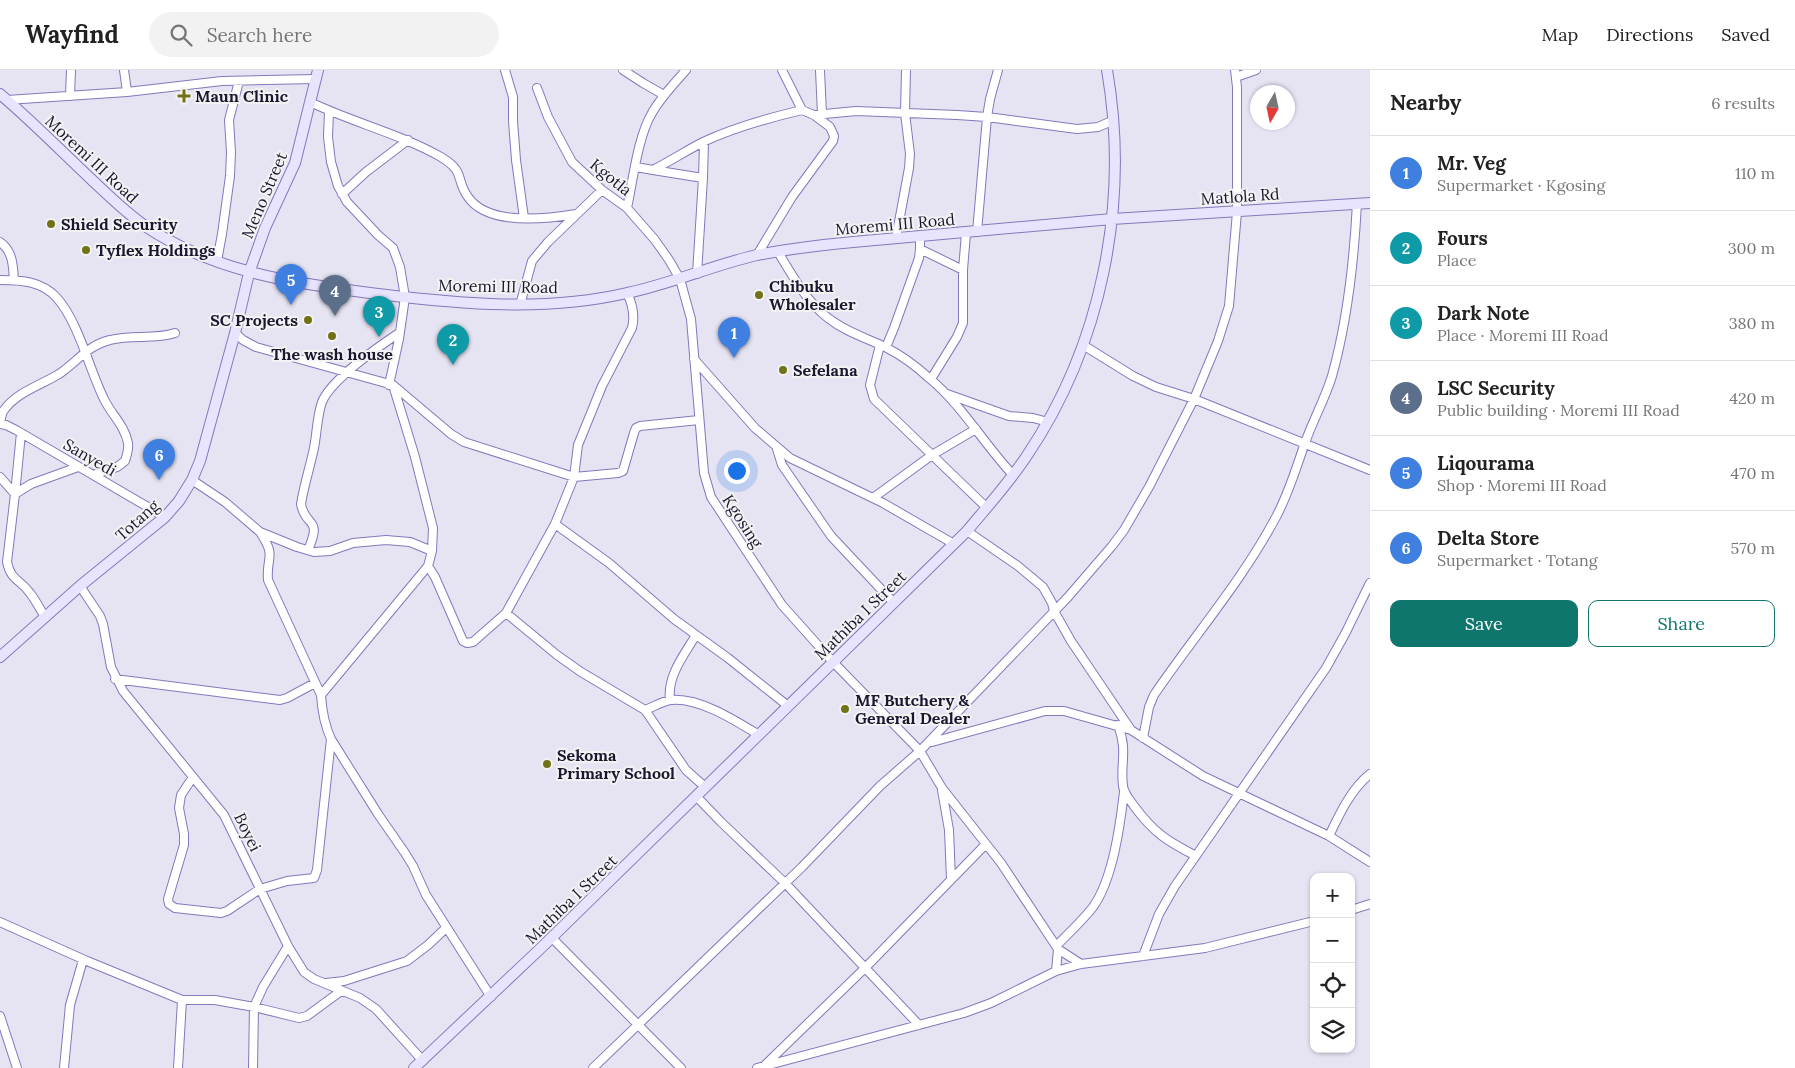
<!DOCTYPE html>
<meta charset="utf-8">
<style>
:root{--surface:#fff;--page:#f2f2f2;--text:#222;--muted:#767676;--line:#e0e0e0;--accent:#0f766e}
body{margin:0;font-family:Lora,serif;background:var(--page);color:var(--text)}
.controls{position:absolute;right:15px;bottom:15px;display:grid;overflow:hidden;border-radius:10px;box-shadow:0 1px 4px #0004}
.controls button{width:45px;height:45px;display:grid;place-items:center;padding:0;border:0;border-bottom:1px solid var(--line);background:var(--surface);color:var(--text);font:25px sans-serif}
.compass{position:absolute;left:1250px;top:15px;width:45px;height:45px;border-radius:50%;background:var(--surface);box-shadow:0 1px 4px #0004;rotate:189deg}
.you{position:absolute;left:736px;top:400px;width:18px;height:18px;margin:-12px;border:4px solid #fff;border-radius:50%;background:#1a73e8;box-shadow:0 0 0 8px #1a73e833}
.badge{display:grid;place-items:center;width:32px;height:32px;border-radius:50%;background:var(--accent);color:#fff;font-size:16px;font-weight:700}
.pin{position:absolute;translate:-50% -41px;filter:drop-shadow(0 1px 2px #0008)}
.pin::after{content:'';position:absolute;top:26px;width:18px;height:15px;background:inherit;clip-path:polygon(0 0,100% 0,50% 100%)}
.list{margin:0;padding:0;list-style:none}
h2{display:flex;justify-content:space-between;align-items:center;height:65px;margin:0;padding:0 20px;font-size:21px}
h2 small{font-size:16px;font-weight:400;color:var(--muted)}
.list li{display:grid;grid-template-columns:32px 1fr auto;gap:15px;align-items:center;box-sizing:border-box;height:75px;padding:0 20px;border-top:1px solid var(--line)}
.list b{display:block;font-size:19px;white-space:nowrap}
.list p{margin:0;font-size:16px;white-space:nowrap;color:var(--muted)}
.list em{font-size:16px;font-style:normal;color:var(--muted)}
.actions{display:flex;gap:10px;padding:15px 20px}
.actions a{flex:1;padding:11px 0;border:1px solid var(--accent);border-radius:10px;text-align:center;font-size:18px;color:var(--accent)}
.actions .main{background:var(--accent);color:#fff}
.icon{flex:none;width:28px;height:28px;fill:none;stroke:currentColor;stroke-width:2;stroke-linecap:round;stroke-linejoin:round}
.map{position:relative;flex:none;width:1370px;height:998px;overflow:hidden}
header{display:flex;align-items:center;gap:30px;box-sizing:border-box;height:70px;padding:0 25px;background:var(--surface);border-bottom:1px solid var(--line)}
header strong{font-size:24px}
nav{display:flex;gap:28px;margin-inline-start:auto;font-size:18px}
.search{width:350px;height:45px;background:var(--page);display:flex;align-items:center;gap:12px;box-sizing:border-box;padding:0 18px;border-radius:28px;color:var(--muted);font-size:19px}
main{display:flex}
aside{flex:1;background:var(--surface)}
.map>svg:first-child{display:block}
</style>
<header>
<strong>Wayfind</strong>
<div class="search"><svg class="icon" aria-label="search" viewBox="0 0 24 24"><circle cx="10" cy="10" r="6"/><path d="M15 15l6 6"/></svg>Search here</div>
<nav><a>Map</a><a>Directions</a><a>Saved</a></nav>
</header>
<main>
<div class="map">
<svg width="1370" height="998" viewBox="0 0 1370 998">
<rect width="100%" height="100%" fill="#e6e4f3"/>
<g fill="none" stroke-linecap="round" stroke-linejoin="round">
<defs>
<path id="street" d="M124 0 127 22
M505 0 513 27V51L516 90 524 148
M623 0 643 13 664 25
M820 0 822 44
M1236 7 1256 0
M537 18 548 47 572 92 602 120 627 138 655 170 669 190 680 209 691 249 704 403 711 427 782 535 833 592 920 681 880 716 802 797 593 998
M70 26 71 0
M7 30 127 22 222 11 316 9
M310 32C354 53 398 63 441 87 466 102 455 109 468 127 488 156 546 149 576 144
M329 41 328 67 331 92 338 116 347 132 378 165 393 178 400 197 405 227 399 269 389 315
M814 45 856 41 957 45 987 47 1077 59 1098 57 1114 50
M636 97 653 100C670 91 686 81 703 72 735 57 768 48 802 40
M653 100 703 108
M342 124 366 102 408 70
M627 138C633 110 638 66 652 43 661 27 674 14 686 0
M977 162 987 47 990 29 998 0
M896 168 909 98 910 84 905 43 906 0
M0 172C13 181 13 196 14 210
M920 179 963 200
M778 182C792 205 806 231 828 248 846 262 866 268 885 277 901 285 916 296 929 308 962 335 984 374 1013 405
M757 185 792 127 833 71 834 66 830 57 814 45 802 40 782 0
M217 191 222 164 230 106 231 82 229 50 239 11
M697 204 703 108 704 72
M0 210C21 210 42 211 57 228 79 253 89 299 104 329 111 344 125 356 128 373 129 379 127 385 125 391L117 397 93 405
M520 235 532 191 548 172 602 120
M235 263 243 270 256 277 393 315 451 364 464 372 574 407 618 403 623 401 634 363 636 358 640 356 699 350
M880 275 870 315 874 329 987 438
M1083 275 1133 306 1156 317 1194 329 1370 400
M886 277 894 258 919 188 920 179V166
M694 289 755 358 790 388 883 433 954 474
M931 309 957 267 963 253V200L966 163
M393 315 415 387 433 458 432 481 428 496 321 625C322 641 324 654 331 669L378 744 405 783 413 796 426 825 491 927
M947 324 1009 346 1033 348 1048 352
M0 354C1 349 1 344 4 340 17 322 41 315 59 304 77 292 88 275 110 270 132 264 154 270 175 263
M0 354 6 355 16 360 165 447
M21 363 15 424 7 492C11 511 20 509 30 523 36 531 40 539 45 547
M777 379 782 395 831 466 894 533
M0 407 15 424 31 414 78 397
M192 410 225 432 260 462 297 477 314 482 330 481 353 473 386 470 410 472 432 481
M873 428 932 385 976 359
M555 454 574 407 578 375 602 316 632 258C635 246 633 235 627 223
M967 461 1018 496 1043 517 1052 533 1054 541 1071 571 1131 660 1203 706 1329 766 1370 792
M260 462C277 488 266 485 268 510L321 625
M308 480C323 446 305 458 301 434 304 415 310 397 314 378 317 363 317 346 322 332 331 310 378 277 399 263
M428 496 435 507 463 571 467 573 473 572 506 543 557 585 581 602 645 640 686 700 705 717
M80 516 100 546 103 554 111 597 123 621 224 745 288 876 304 902 314 909 360 928 376 939 423 991
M506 543 555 454 609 493 674 549 728 588 788 636
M115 609 280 630 287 628 315 613
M670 630C667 606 684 585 696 565
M645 640C653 637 663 631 671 630 699 627 736 651 759 665
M1118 655C1128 681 1120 693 1123 716 1124 724 1130 730 1134 736 1154 763 1167 771 1196 786
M1143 668 1149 637 1154 625C1194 566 1242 511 1276 447 1289 423 1296 398 1305 373 1313 350 1325 329 1332 306 1348 249 1354 192 1357 133
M932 672 1045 641H1064L1131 660
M193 707 181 725 179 738 184 764V775L168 829 169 834 175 838 221 843 227 841 260 819 287 811 314 808 317 800 331 669
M942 720 949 760 951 809
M696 726 721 752 785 813 919 955
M1329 766C1339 745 1351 719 1370 704
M1351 840 1370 834
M0 852 87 891 182 930H215L254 937 299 948 307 946 341 921
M552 868 681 998
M1056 876C1068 864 1082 851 1093 837 1113 809 1120 756 1124 722
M1143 886 1159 844 1175 816 1326 598 1345 564 1370 513
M1081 894 1058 879 1001 793 942 718 920 681 1068 527 1112 476 1124 460 1149 417 1194 329 1218 271 1229 236 1237 142V17L1235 0
M1056 901 1058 879
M326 913 344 911 407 891 428 875 446 858
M0 946 17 998
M765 995 865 898 986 774
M64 998 70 935 83 890
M178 998 182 930
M253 998 254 937 263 917 288 876
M757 998 964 943 991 933 1056 901 1081 894 1205 878 1314 851"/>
<path id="secondary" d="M0 24C32 51 61 81 92 110 109 126 128 145 148 158 217 203 298 214 378 224 461 234 545 242 627 223 671 214 713 195 757 185 788 179 821 175 853 172L1112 149 1370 133
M0 587 80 516 165 447 179 431 192 410 200 391 235 263 249 203 265 158 295 93 318 0
M414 998 542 877 967 461C987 437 1008 414 1026 387 1102 275 1130 133 1107 0"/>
</defs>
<use href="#street" stroke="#8478bc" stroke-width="10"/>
<use href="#secondary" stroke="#8478bc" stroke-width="12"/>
<use href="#street" stroke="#fff" stroke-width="8"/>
<use href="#secondary" stroke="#e8e4fd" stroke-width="10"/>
</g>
<g fill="#6f7217" stroke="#f3f3f3" stroke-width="2">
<path d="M181.5 18.5h5v5h5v5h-5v5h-5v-5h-5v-5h5z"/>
<circle cx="51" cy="154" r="5"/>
<circle cx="86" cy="180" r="5"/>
<circle cx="759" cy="225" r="5"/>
<circle cx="308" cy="250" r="5"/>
<circle cx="332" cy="266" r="5"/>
<circle cx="783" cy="300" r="5"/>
<circle cx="845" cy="639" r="5"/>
<circle cx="547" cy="694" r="5"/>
</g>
<g text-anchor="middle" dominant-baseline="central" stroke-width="4" stroke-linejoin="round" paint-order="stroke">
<g font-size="16" font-weight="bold" fill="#1c1731" stroke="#f3f3f3" text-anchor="start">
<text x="195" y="26">Maun Clinic</text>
<text x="61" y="154">Shield Security</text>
<text x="96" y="180">Tyflex Holdings</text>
<text x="769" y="216">Chibuku<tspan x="769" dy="18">Wholesaler</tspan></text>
<text x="298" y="250" text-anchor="end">SC Projects</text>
<text x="332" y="284" text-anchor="middle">The wash house</text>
<text x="793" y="300">Sefelana</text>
<text x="855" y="630">MF Butchery &amp;<tspan x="855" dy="18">General Dealer</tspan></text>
<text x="557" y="685">Sekoma<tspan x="557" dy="18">Primary School</tspan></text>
</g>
<g font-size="16" fill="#1c1731" stroke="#f3f3f3">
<text transform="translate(92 89) rotate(43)">Moremi III Road</text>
<text transform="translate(611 107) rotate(39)">Kgotla</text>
<text transform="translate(264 125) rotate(-67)">Meno Street</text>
<text transform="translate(1240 126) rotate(-4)">Matlola Rd</text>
<text transform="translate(895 154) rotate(-5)">Moremi III Road</text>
<text transform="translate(498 216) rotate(1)">Moremi III Road</text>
<text transform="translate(90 387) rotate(30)">Sanyedi</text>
<text transform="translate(137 450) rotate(-42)">Totang</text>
<text transform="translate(743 451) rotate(57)">Kgosing</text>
<text transform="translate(860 545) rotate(-44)">Mathiba I Street</text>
<text transform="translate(248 762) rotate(64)">Boyei</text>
<text transform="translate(571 829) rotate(-44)">Mathiba I Street</text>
</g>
</g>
</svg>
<div class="controls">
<button>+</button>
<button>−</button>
<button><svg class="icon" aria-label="locate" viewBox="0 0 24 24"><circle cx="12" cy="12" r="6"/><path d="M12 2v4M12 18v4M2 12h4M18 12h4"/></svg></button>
<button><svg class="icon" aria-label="layers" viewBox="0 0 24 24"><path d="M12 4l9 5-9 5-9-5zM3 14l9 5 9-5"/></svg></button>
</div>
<svg class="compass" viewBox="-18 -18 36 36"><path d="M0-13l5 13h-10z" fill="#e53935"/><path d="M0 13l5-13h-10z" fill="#767676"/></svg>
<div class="you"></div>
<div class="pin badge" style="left:734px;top:288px;background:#3f7fe0">1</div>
<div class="pin badge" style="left:453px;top:295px;background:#0f9aa8">2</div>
<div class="pin badge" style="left:379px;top:267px;background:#0f9aa8">3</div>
<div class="pin badge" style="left:335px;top:246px;background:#5c6f8a">4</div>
<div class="pin badge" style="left:291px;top:235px;background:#3f7fe0">5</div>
<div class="pin badge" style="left:159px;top:410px;background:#3f7fe0">6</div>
</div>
<aside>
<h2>Nearby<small>6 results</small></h2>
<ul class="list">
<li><span class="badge" style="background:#3f7fe0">1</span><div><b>Mr. Veg</b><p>Supermarket · Kgosing</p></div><em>110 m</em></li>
<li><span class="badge" style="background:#0f9aa8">2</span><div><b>Fours</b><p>Place</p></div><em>300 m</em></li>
<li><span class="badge" style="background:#0f9aa8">3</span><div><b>Dark Note</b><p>Place · Moremi III Road</p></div><em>380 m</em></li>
<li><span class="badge" style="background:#5c6f8a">4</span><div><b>LSC Security</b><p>Public building · Moremi III Road</p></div><em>420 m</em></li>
<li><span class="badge" style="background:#3f7fe0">5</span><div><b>Liqourama</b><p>Shop · Moremi III Road</p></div><em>470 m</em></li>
<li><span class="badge" style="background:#3f7fe0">6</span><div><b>Delta Store</b><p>Supermarket · Totang</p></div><em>570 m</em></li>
</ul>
<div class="actions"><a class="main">Save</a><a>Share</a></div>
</aside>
</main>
